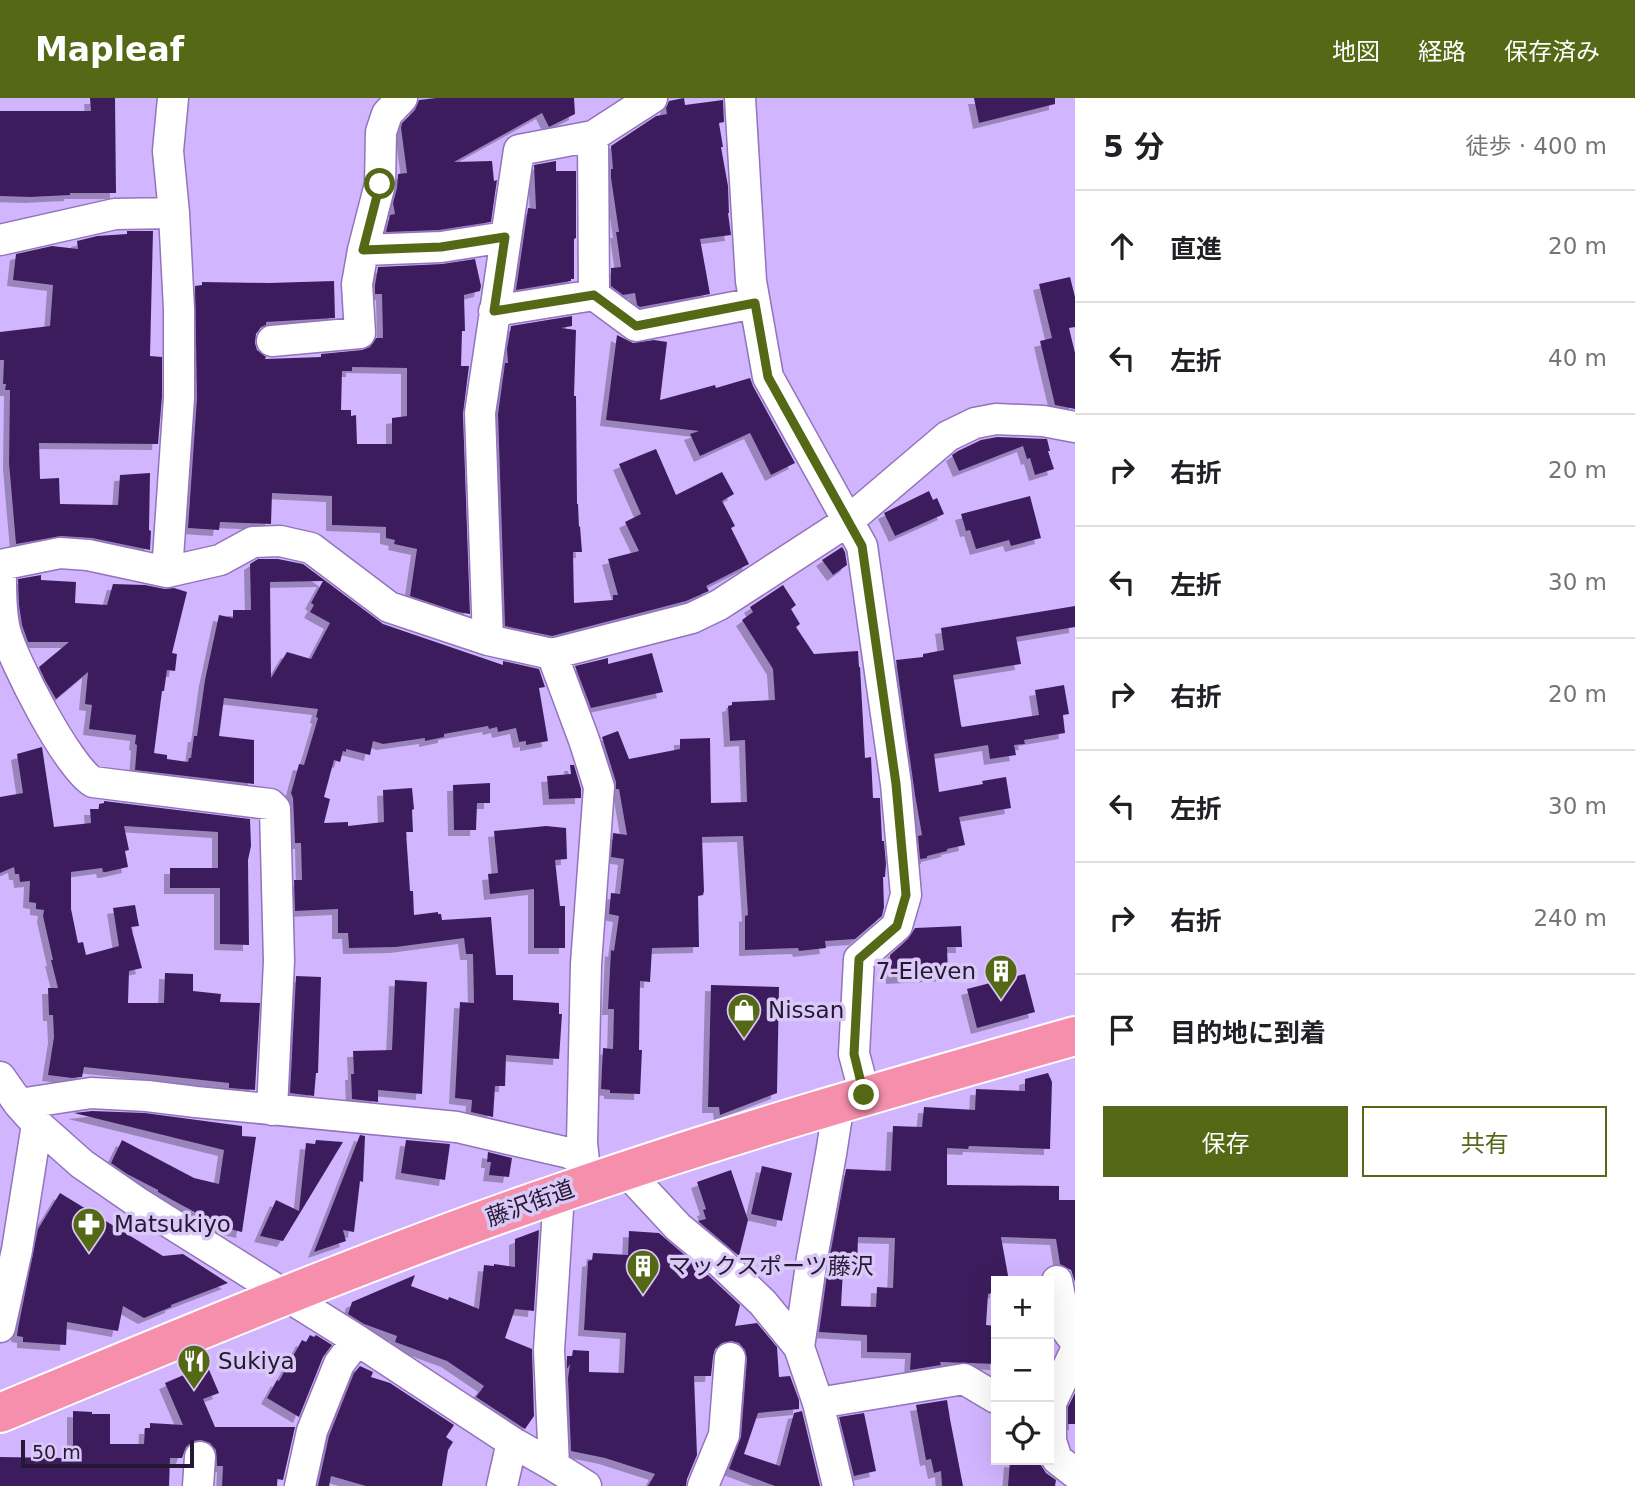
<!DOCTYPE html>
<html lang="ja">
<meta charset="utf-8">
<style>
:root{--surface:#fff;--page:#f6f6f6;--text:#202124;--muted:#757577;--line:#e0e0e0;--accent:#556815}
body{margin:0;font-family:"DejaVu Sans","Noto Sans JP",sans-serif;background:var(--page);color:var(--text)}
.controls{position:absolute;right:21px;bottom:21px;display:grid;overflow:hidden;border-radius:0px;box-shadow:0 7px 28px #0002}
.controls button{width:63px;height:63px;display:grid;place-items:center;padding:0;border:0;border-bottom:2px solid var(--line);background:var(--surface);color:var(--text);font:35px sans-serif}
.scale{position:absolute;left:21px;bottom:18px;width:173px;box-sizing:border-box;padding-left:7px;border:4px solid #241834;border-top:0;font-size:19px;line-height:24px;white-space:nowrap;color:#241834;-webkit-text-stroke:5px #dac9f6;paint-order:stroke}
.stop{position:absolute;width:21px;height:21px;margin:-16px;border:5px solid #556815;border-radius:50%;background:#fff}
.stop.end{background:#556815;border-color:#fff;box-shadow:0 2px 7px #0008}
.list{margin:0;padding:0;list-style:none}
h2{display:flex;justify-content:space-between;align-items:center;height:91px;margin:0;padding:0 28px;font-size:30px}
h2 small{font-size:23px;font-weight:400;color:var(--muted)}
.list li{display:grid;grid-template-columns:46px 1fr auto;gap:21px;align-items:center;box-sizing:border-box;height:112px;padding:0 28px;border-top:2px solid var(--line)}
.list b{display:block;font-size:26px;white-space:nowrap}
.list em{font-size:23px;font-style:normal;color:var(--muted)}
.actions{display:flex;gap:14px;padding:21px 28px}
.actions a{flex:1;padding:16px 0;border:2px solid var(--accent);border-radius:0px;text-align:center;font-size:24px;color:var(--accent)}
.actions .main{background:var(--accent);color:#fff}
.icon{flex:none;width:38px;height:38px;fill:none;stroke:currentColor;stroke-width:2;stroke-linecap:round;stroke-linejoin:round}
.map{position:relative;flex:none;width:1075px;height:1388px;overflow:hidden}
header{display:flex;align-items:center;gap:42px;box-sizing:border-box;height:98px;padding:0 35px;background:var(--accent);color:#fff}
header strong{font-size:33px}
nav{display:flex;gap:38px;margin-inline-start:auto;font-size:24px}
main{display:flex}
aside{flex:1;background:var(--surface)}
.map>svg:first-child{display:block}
</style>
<header>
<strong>Mapleaf</strong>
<nav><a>地図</a><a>経路</a><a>保存済み</a></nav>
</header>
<main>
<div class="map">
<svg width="1075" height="1388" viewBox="0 0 1075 1388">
<defs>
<filter id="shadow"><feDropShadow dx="-6" dy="6" stdDeviation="0" flood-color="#0004"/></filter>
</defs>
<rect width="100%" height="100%" fill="#d2b5ff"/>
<path fill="#3c1f5d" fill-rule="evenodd" filter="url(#shadow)" d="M90 0H115L116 95H70V97L30 99 0 98V13H91Z
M436 0H574L575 16 549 29 542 15 454 64 492 63 494 83 497 82 491 124 439 132 386 134 390 117 395 116 393 105 397 90 398 76 407 75 401 30 402 25 415 12 419 2Z
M684 0 685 7 723 2 724 24 719 25 723 49H721L728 88 729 115H728L731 137 700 141 710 196 640 209 637 207 635 195 623 197 611 188V170L621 169 616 134H619L611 80V71H613L611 48 656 18 667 16 666 10 669 3Z
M974 0H1055V6L979 25Z
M556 63V73H576V140L574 141V181H571V183L516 192 528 110 536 111 534 67Z
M127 133H153L150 258 162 259V299L158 346 39 345 40 381 59 380 60 406 118 407 120 377 150 375 149 432 151 433 150 452 92 440 61 438 16 446 9 365 10 292H5L6 286H3L4 262H0V234L50 228 53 187 13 182 16 156 52 148 78 151 77 143 97 138 127 136Z
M475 161 481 188 480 193 464 197 465 233H462L461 268H469L463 316 470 516 458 514 410 498 417 451 394 446 395 442 386 440V429L332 427V398L272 395 271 426 220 424 219 432 188 430 197 300 195 188 202 187V184L269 185 334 183 335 220 266 224V227L261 229 256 236 255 245 257 252 266 259 265 261 321 259V256L362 252 370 249 376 240H383L382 196H375V187L378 169 442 166ZM352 269 407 270V318L392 320V346H357L356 317 351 318V312H341L342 273H352Z
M1070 179 1075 199V229L1069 230 1075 255V311L1055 307 1040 243 1052 240 1039 186Z
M572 218V228L561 230 576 232 574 298H576L577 406H578L579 429 580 428 582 454H573L574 505 613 502V497H618L608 461 639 453 625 424 641 416 619 366 656 351 676 397 722 374 734 396 722 403 735 428 731 430 749 466 706 488 709 493 686 503 552 538 505 528 498 316 505 265H508L507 251 511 228Z
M617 237 633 245 654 242 667 244 660 302 715 287 716 290 750 280 753 288 795 365 771 377 750 335 700 358 690 336 699 333 606 322Z
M997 339 1047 341 1050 353H1048L1054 371 1035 377 1030 360 1027 361 1023 348 959 373 952 357 958 353 981 342Z
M929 393 933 402 937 400 944 416 895 438 884 415Z
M1030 398 1041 440 1011 448 1009 442 976 451 970 432 966 433 961 416Z
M842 449 845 454 847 467 833 477 822 462Z
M258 461H278L303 466 383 526 503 567V563L539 571 545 589 539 590 548 643 526 647V643L519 644 516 630 498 634 497 629 489 631 488 628 444 636V639L425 643V640L383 646 373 643 370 657 346 651V654L343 653 340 664 334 662 324 699 330 701 324 725 348 724V728L384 724 383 692 412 690 414 711 412 712 413 734H406L410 793H413L414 817 438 814V816H441L442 822 491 819 496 877H513V902L559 905V916H562L559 961 506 957 505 988H495L493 1019 471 1014 472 1002 455 1000 460 904 474 905 473 856H466L464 840 396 849 349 850 348 835H338V811L295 813 294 782H302L301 745H295L293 700 291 695 299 666 304 667 318 620 316 619 318 611 224 600 219 638 254 642V686L135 672 137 647 135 646 136 637 89 631 92 607 85 606 88 574 56 601 45 582 39 569 69 544H28L22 527 19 507 18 481 41 477V482L76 484 75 505 107 507 113 486 145 487 165 491 174 490 187 494 172 555 177 556 175 573 167 572 164 593H162L154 655 167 657V661L188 664 189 660H191L194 638H197L205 582 219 517 233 520V512H251L250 466ZM323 483 311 505 314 507 310 514 330 525 311 561 287 554 271 580 270 484Z
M783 487 796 507 791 511 800 526 796 529 814 556 858 553 859 569H860L865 660 871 659 873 700H880L882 743H884L886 766 885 779H883L884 809 882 818 855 841 825 843 826 850 799 853 798 850 745 852V818L748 817 743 738 702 739 704 793 703 797 698 798 699 849 652 850 650 884 640 883 639 952H642L640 996 610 995V992L601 991 603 950 613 951 614 911H608L611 852 614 853 619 818 609 816 611 795 620 796 624 761 611 759 613 735 627 737 619 691H616V684L602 639 618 633 629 661 680 651V641L710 640 711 705 747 704 745 642 730 643 728 608 732 607V604L775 602 773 571 742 522 753 514 750 509Z
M1075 508V529L1016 539 1021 566 953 577 961 627 962 629 1039 617 1035 592 1064 587 1069 616 1063 617 1065 635 1024 642 1025 646 1014 647 1016 657 990 661 988 647 934 656 939 694 983 686 982 683 1006 679 1011 710 959 719 965 747 947 751V753L927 758V760L920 761 918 738 922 737 915 697 896 562 923 559V556L944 552 941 530Z
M652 555 663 594 591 610 575 568 608 560V566Z
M42 649 54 729 91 725 90 711H99V706L104 705V703L250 721 251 748 248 762 249 847 220 846V790H170V770H218V734L124 728 129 752 125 753 128 769 106 774H103L102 770 71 774V811L78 845 83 844 86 857 119 848 113 810 135 807 139 828 131 829 142 870 129 873 128 905H164L165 875 193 876V893L221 896 220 904 260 905 255 992 229 990V985L84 969 82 979 72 980 48 977 54 939 53 917H49L48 890H58L51 862H53L43 818 44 812 36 811V805L29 804 30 783 20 784 19 776H15L14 769 0 775V699L23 695 17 656Z
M570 667H574L581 691V700L549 701 547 678 571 676Z
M490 685V705H477L476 732H454L453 687Z
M546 728 566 730 567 761 555 762 560 808H565V850H534V791L490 796 488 776 498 775 494 733Z
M961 828 962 849H947L948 877 892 880 890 857 908 841 915 830Z
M1025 876 1035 914 977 930 967 891Z
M296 878 321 879 318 975H316L314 998 290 995Z
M395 882 427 884 422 996 378 992V1004L352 1001 351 976H354L353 953 392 952Z
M711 887 779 889 777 995 720 1017 719 1009H708Z
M1048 975 1052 984 1050 1051 969 1048 968 1051 947 1050V1087L1059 1088V1102H1075V1184L1071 1172 1060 1166 1056 1141 1001 1139 1009 1183H996V1194L988 1196 986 1227 996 1228V1266L940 1264 941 1267 910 1272 911 1255 867 1254V1237L819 1234 829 1163 846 1071 891 1073 893 1028 922 1029 924 1009 975 1012 976 991 1025 993V981ZM858 1139 895 1140 893 1190 877 1189 876 1209 841 1208 843 1172H857Z
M92 1013 145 1015 242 1028V1038L256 1039 242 1134 204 1125V1119L176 1104 158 1094V1092L127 1076 111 1065 122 1042 194 1080 219 1086 224 1052 74 1015Z
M360 1037 365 1038 363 1084 360 1083 354 1134 343 1132 346 1143 314 1154Z
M316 1042 343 1044 283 1143 260 1138 276 1102 299 1113 306 1045 315 1046Z
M406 1042 450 1046 445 1082 401 1075Z
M488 1054 512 1060 509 1079 489 1077 491 1064H487Z
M762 1068 792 1075 782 1123 751 1116Z
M731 1072 748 1122 739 1158 698 1123 706 1121 703 1112 706 1111 697 1084Z
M60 1095 163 1158 183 1156 228 1185 171 1207V1209L144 1220 123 1208 118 1233 67 1224 66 1247 23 1244V1239L17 1238 18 1230 38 1131Z
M539 1132 534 1213 515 1211 505 1240 532 1251 534 1318 525 1331 476 1299 484 1288 447 1263 395 1244 397 1238 364 1226 348 1216 352 1204 415 1177 411 1188 448 1202 449 1199 479 1211 484 1167 494 1168V1166L515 1169V1141Z
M629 1133 659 1135 707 1176 740 1207 735 1228 757 1225 777 1249 779 1279 790 1278 799 1302V1311L758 1315 744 1356 780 1368 794 1315 802 1313 820 1388H775L729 1371 741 1339 747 1261 745 1252 739 1245 732 1243 722 1245 715 1251 713 1259 711 1278H694L697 1357 687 1381 686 1388H648L655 1376 605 1360 571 1353 568 1280 570 1266 567 1271V1258H572L573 1252 589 1253V1274L624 1275 626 1235 584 1232 588 1163 592 1162 593 1155 628 1157Z
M310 1237 314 1239 316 1237 332 1247 323 1259 299 1319 267 1300 277 1282 279 1283 302 1242 306 1244Z
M207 1267 219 1295 203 1301 215 1329H295L283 1382 277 1381V1388H222L223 1368H217L216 1352 210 1345 201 1342 193 1343 186 1349 182 1360H170L169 1388H0V1359L62 1360V1358H73V1313L92 1314V1316H110V1346H144L145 1330H150V1325L183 1327 165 1285Z
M360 1268 373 1274 371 1279 390 1285 454 1327 446 1339 453 1344 448 1352 442 1388H366L331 1378 329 1388H318L329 1338 354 1275Z
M1075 1295V1326H1068V1309Z
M947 1302 950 1321 963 1388H942L941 1373 934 1375 931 1361 926 1362 916 1307Z
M864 1315 876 1373 854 1378 839 1319Z
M1010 1363 1040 1366 1046 1375 1056 1382 1055 1388H1008Z"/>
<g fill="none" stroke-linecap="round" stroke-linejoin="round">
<defs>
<path id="minor" d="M740 0 751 183 768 279 848 423 948 338 975 325 996 321 1043 323 1075 329
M593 38 594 197
M0 142 115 116 174 115 168 53 173 0
M363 152 441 149 505 139
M494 213 594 197 636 228 755 205
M272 243 360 235 357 186 363 152 380 86 381 34 387 16 402 0
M0 467 60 455 88 457 167 474 220 462 253 444 280 443 311 450 389 509 488 542 552 556 584 642 599 689 586 866 582 1045 584 1063 592 1084
M1 467C1 489 0 511 5 532 13 563 67 668 93 684L270 706 275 711 279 863 272 1012
M167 474 179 300V211L174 115
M488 542 480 315 519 52 593 38 652 0
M552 556 692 520 719 507 848 423 862 448 896 686 906 797 897 828 859 861 854 956 865 997
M0 979 19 1006 37 1026 82 1066 140 1106 357 1242 512 1344 554 1368 586 1388
M19 1006 91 995 147 998 196 1004 457 1029 569 1055 584 1063
M626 1073 678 1129 719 1163 763 1205 799 1249
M1057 1183 1066 1231 1075 1243
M0 1229 17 1152 37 1026
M1075 1254 1051 1305V1343L1057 1361 1075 1375
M818 1305 964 1281 996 1300
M554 1368 549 1252 559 1095
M198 1388 200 1359
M300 1388 312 1333 339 1266 357 1242
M502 1388 512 1344
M703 1388 724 1337 730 1260
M838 1388 818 1305 799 1249 812 1160 831 1056 839 1005"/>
<path id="highway" d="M0 1315C185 1238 370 1160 560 1095 729 1036 902 987 1075 938"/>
</defs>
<use href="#minor" stroke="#9174ba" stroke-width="33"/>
<use href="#highway" stroke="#fff" stroke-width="42"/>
<use href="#minor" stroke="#fff" stroke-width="30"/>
<use href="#highway" stroke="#f58fac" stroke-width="38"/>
</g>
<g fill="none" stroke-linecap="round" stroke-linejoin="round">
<path stroke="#556815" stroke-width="9" d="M380 86 363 152 441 149 505 139 494 213 594 197 636 228 755 205 768 279 862 448 896 686 906 797 897 828 859 861 854 956 864 997"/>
</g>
<defs>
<symbol id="building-pin" viewBox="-11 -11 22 30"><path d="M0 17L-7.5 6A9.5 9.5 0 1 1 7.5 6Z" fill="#556815" stroke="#dac9f6"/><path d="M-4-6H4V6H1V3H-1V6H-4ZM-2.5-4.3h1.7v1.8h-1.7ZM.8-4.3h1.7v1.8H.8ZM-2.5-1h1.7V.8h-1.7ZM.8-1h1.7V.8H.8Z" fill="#fff"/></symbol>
<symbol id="shop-pin" viewBox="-11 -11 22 30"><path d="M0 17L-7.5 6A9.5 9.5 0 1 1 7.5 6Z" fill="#556815" stroke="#dac9f6"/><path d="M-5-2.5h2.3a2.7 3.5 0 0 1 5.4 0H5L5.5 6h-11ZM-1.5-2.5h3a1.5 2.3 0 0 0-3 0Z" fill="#fff"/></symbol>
<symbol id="pharmacy-pin" viewBox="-11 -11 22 30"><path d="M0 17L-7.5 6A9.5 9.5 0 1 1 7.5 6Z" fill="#556815" stroke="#dac9f6"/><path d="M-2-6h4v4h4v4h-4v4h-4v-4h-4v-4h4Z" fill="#fff"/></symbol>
<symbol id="restaurant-pin" viewBox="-11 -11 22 30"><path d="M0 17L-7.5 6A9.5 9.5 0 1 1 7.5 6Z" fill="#556815" stroke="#dac9f6"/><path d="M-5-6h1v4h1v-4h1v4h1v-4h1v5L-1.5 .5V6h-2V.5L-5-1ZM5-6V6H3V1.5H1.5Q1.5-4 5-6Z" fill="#fff"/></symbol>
</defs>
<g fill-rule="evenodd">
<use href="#building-pin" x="982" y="854" width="38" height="52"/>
<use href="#shop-pin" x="725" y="893" width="38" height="52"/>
<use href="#pharmacy-pin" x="70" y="1107" width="38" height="52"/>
<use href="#building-pin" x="624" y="1149" width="38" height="52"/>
<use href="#restaurant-pin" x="175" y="1244" width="38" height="52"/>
</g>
<g text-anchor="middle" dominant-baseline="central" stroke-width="7" stroke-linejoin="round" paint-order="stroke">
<g font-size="23" fill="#241834" stroke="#dac9f6" text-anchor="start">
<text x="976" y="873" text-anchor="end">7-Eleven</text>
<text x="768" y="912">Nissan</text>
<text x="114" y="1126">Matsukiyo</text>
<text x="668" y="1168">マックスポーツ藤沢</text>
<text x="218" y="1263">Sukiya</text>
</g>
<g font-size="23" fill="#241834" stroke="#dac9f6">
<text transform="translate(530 1105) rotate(-20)">藤沢街道</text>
</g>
</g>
</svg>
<div class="controls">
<button>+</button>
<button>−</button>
<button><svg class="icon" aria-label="locate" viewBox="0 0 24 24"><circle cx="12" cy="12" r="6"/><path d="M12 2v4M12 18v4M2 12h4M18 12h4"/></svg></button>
</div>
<div class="scale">50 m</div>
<div class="stop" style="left:380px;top:86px"></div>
<div class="stop end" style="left:864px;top:997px"></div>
</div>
<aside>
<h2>5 分<small>徒歩 · 400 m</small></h2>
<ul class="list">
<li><svg class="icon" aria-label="ahead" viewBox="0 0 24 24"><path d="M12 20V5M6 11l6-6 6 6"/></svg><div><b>直進</b></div><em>20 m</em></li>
<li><svg class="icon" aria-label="left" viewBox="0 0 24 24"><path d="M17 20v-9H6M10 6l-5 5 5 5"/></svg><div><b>左折</b></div><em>40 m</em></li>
<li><svg class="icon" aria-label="right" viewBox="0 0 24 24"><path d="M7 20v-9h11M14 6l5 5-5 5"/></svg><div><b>右折</b></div><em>20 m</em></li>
<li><svg class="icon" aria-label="left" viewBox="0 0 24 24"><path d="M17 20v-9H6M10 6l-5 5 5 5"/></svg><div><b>左折</b></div><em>30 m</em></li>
<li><svg class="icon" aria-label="right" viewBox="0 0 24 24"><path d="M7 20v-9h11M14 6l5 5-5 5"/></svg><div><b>右折</b></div><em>20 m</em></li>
<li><svg class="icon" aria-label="left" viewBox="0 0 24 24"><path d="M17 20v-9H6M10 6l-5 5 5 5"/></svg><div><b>左折</b></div><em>30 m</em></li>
<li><svg class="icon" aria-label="right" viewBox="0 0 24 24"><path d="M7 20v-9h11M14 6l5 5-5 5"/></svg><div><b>右折</b></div><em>240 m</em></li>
<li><svg class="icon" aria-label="arrive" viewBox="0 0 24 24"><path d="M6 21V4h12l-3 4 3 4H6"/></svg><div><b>目的地に到着</b></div></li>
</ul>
<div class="actions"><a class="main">保存</a><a>共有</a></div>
</aside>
</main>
